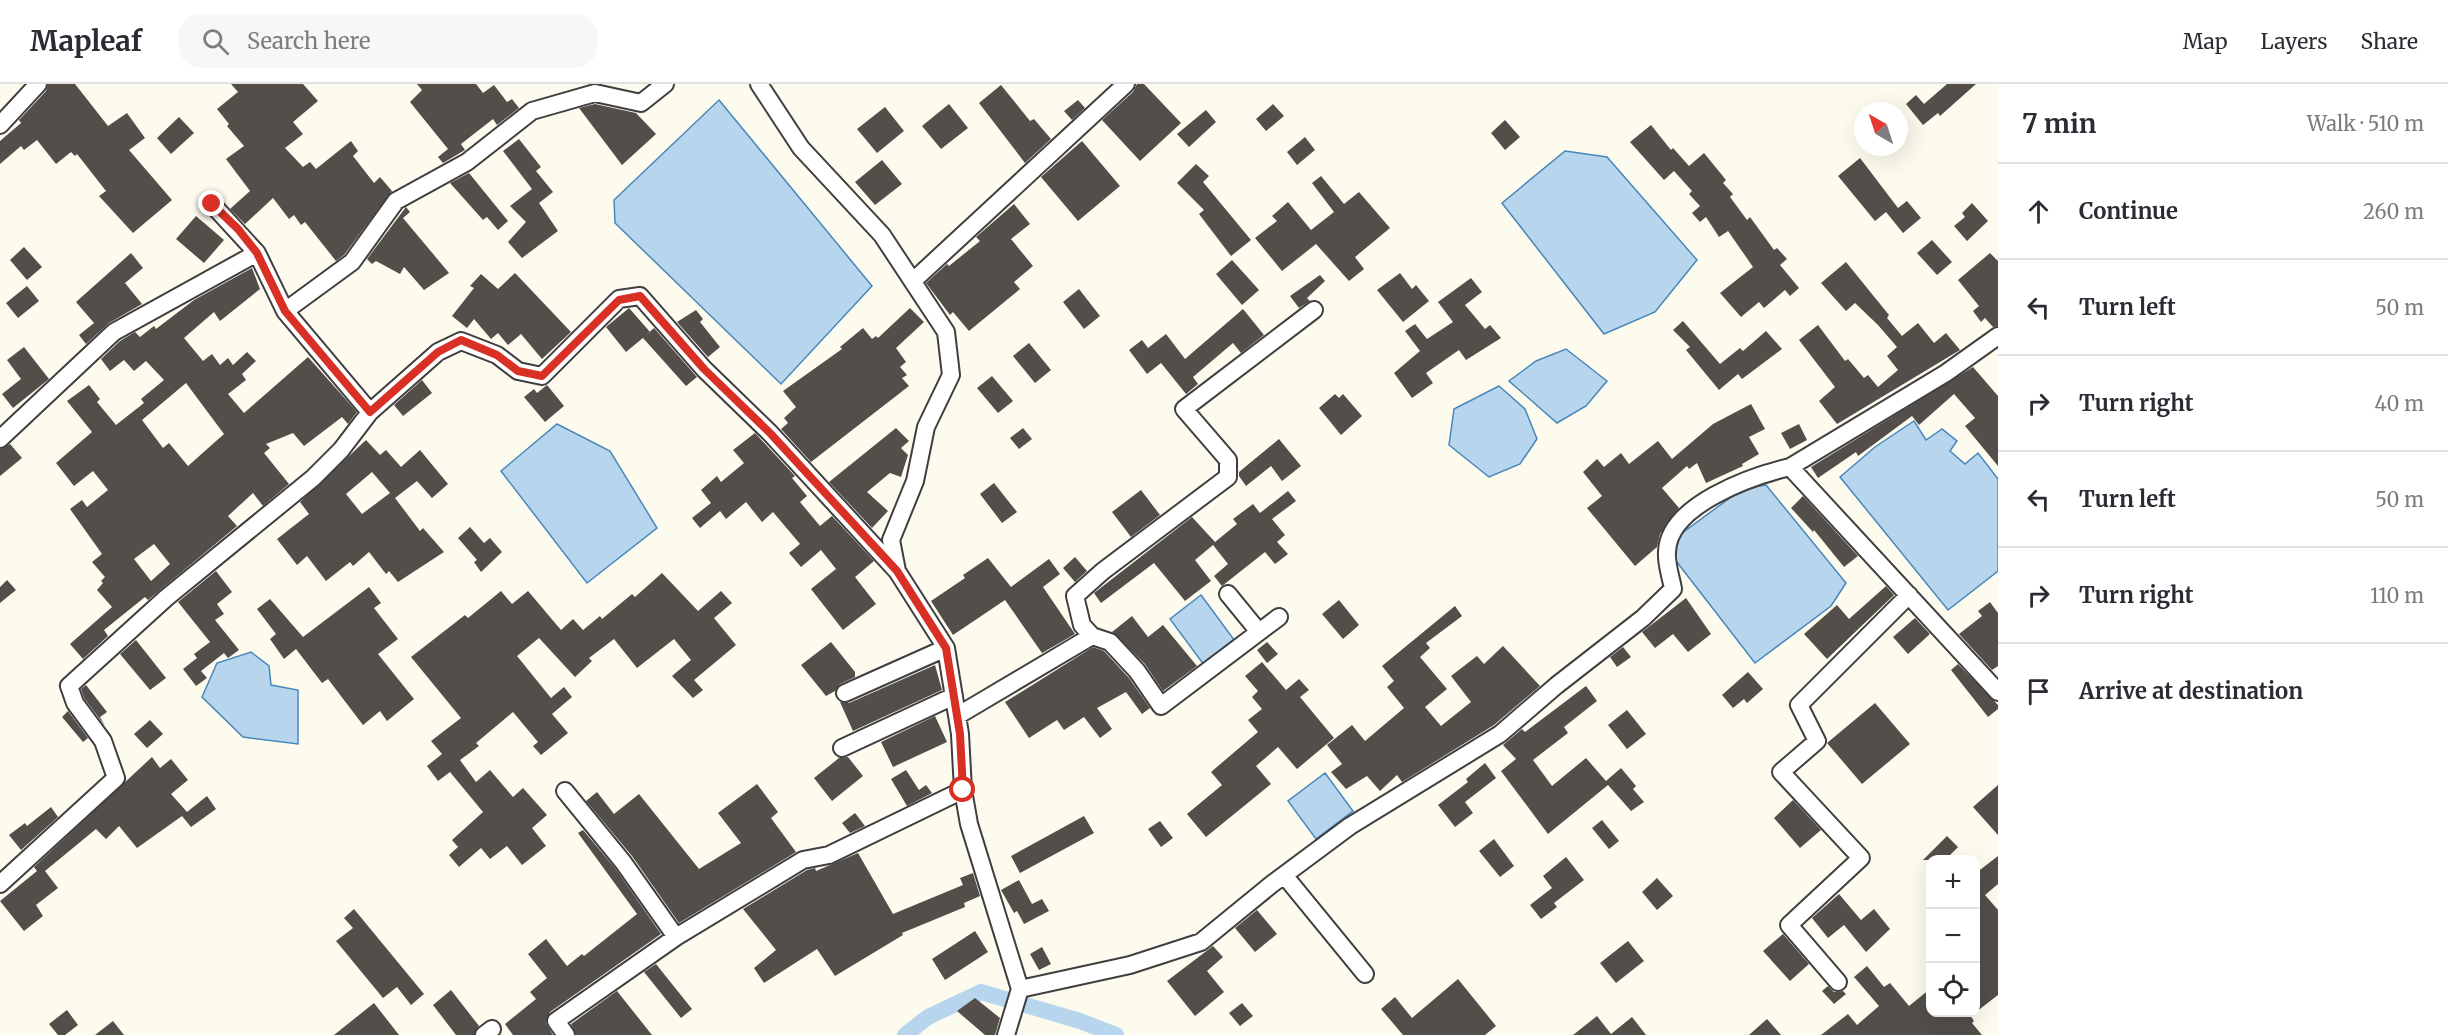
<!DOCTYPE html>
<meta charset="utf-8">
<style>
:root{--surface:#fff;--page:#f7f7f7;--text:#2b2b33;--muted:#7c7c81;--line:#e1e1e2}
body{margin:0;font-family:Merriweather,serif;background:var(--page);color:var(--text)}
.controls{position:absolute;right:18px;bottom:18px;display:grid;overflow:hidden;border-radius:12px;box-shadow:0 6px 24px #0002}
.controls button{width:54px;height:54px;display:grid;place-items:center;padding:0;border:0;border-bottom:2px solid var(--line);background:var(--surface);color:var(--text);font:30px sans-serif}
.compass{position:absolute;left:1854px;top:18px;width:54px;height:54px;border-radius:50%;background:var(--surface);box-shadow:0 6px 24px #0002;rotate:321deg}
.stop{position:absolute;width:18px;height:18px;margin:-14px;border:4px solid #d93025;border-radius:50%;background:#fff}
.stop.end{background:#d93025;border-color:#fff;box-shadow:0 2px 6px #0008}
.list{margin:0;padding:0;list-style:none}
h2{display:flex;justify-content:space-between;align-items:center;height:78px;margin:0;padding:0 24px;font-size:26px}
h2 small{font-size:20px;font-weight:400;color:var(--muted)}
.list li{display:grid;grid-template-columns:39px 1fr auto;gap:18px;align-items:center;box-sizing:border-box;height:96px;padding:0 24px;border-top:2px solid var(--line)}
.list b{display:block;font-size:22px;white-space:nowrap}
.list em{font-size:20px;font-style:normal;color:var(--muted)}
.icon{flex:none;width:33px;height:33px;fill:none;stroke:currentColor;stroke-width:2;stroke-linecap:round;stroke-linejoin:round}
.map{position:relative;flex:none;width:1998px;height:951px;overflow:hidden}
header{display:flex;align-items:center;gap:36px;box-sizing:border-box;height:84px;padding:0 30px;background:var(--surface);border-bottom:2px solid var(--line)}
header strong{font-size:28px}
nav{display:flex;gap:33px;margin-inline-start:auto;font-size:21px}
.search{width:420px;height:54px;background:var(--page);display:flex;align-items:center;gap:15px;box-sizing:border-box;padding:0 21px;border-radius:24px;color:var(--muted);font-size:22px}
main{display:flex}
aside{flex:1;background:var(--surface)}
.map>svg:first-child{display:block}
</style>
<header>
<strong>Mapleaf</strong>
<div class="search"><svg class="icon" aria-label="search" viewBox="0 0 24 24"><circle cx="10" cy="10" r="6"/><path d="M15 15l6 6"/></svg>Search here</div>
<nav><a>Map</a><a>Layers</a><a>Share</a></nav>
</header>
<main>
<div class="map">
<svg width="1998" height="951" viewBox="0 0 1998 951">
<rect width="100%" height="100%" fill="#fdfbed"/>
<path fill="#b7d6ee" stroke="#4787bc" stroke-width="1.5" d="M719 16 872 202 781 300 615 139 614 116Z
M1565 67 1607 73 1697 176 1655 228 1604 250 1502 119Z
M1566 265 1607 297 1586 322 1557 339 1509 297 1536 277Z
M1499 302 1525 325 1537 355 1520 380 1489 393 1449 361 1454 325Z
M1914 337 1926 356 1942 345 1957 357 1950 367 1965 380 1978 369 1998 395V487L1948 526 1840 393 1875 363Z
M557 340 610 367 657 444 587 499 501 387Z
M1766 401 1846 499 1831 522 1755 579 1673 473 1678 452 1742 405Z
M1201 511 1235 557 1204 581 1170 535Z
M251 568 269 582 271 601 298 606V660L243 653 202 613 217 579Z
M1325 689 1353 727 1316 755 1288 717Z"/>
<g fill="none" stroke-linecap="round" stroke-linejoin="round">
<path stroke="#b7d6ee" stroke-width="16" d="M905 951 928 933 981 908 1080 937 1116 951"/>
</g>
<path fill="#534e4a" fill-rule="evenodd" d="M48 0H75L108 42 127 29 145 54 129 66 172 116 133 149 99 112 106 107 77 70 75 72 71 68 56 80 37 56 24 66 21 62 0 80V57L21 39 19 36 46 7Z
M231 0H303L318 17 293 38 303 50 285 64 303 83 310 78 316 85 351 57 358 67 353 72 374 99 380 93 392 107 344 171 336 177 305 138 301 141 294 131 289 135 273 114 245 140 230 125 250 107 226 75 244 62 227 42 229 40 217 25 238 8Z
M417 0H476L483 9 494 1 507 18 512 15 519 24 497 41 493 35 461 60 465 66 443 79 438 73 448 65 410 18 422 6Z
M1137 0H1144L1181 39 1140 77 1102 36 1133 8Z
M1947 0H1976L1940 32 1938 29 1923 41 1906 20 1916 11 1924 20Z
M1001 1 1030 37 1034 35 1051 55 1025 79 979 19Z
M1078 16 1085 24 1072 36 1064 27Z
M595 20 636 29 656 50 622 81 579 24Z
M949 20 968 44 941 65 922 42Z
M1273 20 1284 32 1266 47 1256 35Z
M885 23 904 47 877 69 857 45Z
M1206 26 1216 38 1189 63 1177 50Z
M179 33 194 49 171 70 157 54Z
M1505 36 1520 53 1505 66 1491 49Z
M1651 41 1671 66 1673 64 1689 82 1704 69 1726 96 1723 99 1733 110 1730 113 1747 136 1750 133 1774 166 1777 164 1787 175 1780 181 1799 204 1790 212 1785 206 1764 224 1759 218 1741 233 1720 209 1753 183 1728 147 1719 153 1706 133 1700 138 1692 129 1700 122 1689 110 1692 107 1674 87 1664 96 1630 58Z
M1305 53 1315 66 1297 81 1287 68Z
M519 55 541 83 536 87 553 108 539 119 558 147 522 174 508 158 526 138 510 122 532 105 503 67Z
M1082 57 1120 102 1078 137 1041 93Z
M1860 74 1898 124 1907 117 1921 134 1903 149 1886 128 1875 137 1838 92Z
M882 76 902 100 875 121 855 98Z
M1196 80 1209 92 1203 98 1251 156 1231 172 1199 130 1204 126 1177 99Z
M469 89 508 137 498 146 487 133 483 136 450 99Z
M1321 92 1344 120 1359 108 1390 144 1355 173 1364 185 1349 197 1316 160 1282 187 1255 154 1277 137 1272 132 1288 118 1311 146 1334 128 1312 99Z
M1972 119 1988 137 1967 157 1954 142 1965 133 1962 129Z
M1014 120 1030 140 1011 155 1033 182 1014 198 1020 205 969 247 953 228 950 231 926 199 947 180 949 182 980 157 976 153Z
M406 123 410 128 403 134 449 189 424 206 404 183 400 190 376 177 372 180 367 175Z
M196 132 224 156 204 179 176 155Z
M1932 156 1952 178 1937 191 1917 169Z
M24 163 42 183 27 196 10 176Z
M131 169 143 184 125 199 142 220 109 239 86 260 79 251 94 239 76 218Z
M1990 169 1998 177V242L1993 243 1985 234 1981 238 1973 227 1979 222 1958 196Z
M1232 176 1259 206 1242 221 1216 190Z
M1846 178 1889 231 1887 234 1902 252 1897 256 1918 239 1934 259 1946 249 1960 266 1837 340 1819 317 1835 303 1799 256 1818 241 1845 277 1848 275 1864 294 1868 291 1878 303 1898 286 1887 272 1897 263 1878 241 1855 219 1846 227 1821 199Z
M252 184 260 205 220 237 214 228 184 254 203 277 212 270 220 281 228 274 233 281 247 268 256 277 242 290 246 296 228 310 244 329 308 273 357 328 348 340 342 333 304 362 293 349 266 360 270 364 264 369 289 400 263 422 253 409 228 432 237 442 148 516 145 513 104 546 108 552 83 575 70 560 112 523 97 506 103 499 101 497 105 493 92 478 102 470 70 425 82 416 87 423 108 406 93 387 74 402 56 379 92 348 67 317 89 301 100 315 97 318 116 341 144 319 141 315 164 296 146 277 134 287 124 276 110 287 101 275 120 257 135 248 140 253 154 242 156 245 194 216ZM186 299 224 350 188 382 169 359 163 364 142 336ZM154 460 170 480 151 497 134 475Z
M515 189 571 248 542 275 521 250 508 261 498 249 491 255 474 235 467 244 452 232 474 204 470 202 481 190 498 205Z
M1400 189 1412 205 1416 201 1429 217 1403 238 1377 206Z
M1320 191 1325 197 1307 214 1310 217 1299 224 1290 212Z
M1471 194 1482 208 1465 221 1485 245 1490 241 1501 254 1466 276 1459 266 1426 289 1433 299 1412 314 1394 289 1420 267 1405 247 1415 240 1427 255 1453 238 1438 218Z
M27 202 39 217 18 234 6 219Z
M1079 205 1100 232 1084 245 1063 218Z
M629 224 650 248 626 268 606 243Z
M910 224 924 238 896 264 906 278 900 283 907 291 902 294 909 302 811 378 781 345 788 339 784 334 796 323 783 307 842 265 840 263 863 244 872 255 876 252 878 254Z
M1243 225 1264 251 1241 269 1233 259 1193 293 1198 300 1186 310 1161 279 1147 290 1129 266 1142 256 1148 264 1166 250 1185 275Z
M696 226 703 235 700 238 720 263 708 273 677 238Z
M1683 237 1720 280 1740 264 1743 267 1766 247 1782 265 1742 295 1738 290 1719 306 1686 266 1690 263 1673 246Z
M654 244 697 293 686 302 643 254Z
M1029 259 1051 286 1035 299 1013 272Z
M24 263 49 295 13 324 2 310 21 295 7 276Z
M1973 283 1998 312V382L1965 342 1975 334 1954 310 1919 341 1912 332 1858 372 1856 368 1818 394 1811 383Z
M992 292 1013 317 998 329 977 304Z
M422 296 432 309 403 332 394 321Z
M547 301 564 322 545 338 524 313 534 305 537 309Z
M1335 310 1339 314 1343 310 1362 332 1341 351 1319 324Z
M1751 320 1765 345 1749 353 1759 370 1742 380 1743 382 1706 399 1697 379 1689 385 1687 382 1662 404 1679 424 1660 450 1657 463 1635 482 1587 424 1602 412 1583 388 1597 375 1604 383 1621 369 1629 380 1658 357 1672 375 1713 340Z
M1799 340 1807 356 1790 365 1781 349Z
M896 344 909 357 901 364 908 371 901 393 890 389 867 408 888 427 872 444 829 398Z
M1023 344 1032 355 1019 365 1010 354Z
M755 349 795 392 792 394 807 412 800 418 820 442 832 432 874 477 855 493 876 520 843 546 811 505 836 485 821 466 801 483 789 469 800 460 773 428 762 438 746 418 726 435 720 427 700 444 692 434 711 419 701 406 717 392 721 398 744 379 733 366Z
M1279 355 1301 382 1282 397 1271 382 1246 402 1239 392V388Z
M366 356 380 371 386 366 401 383 420 366 448 400 432 414 417 397 395 414 420 447 423 444 444 468 398 498 389 487 386 490 369 468 353 482 350 478 326 497 307 472 297 481 277 455 309 430 300 418ZM372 388 390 409 362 430 346 410Z
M10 360 22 374 0 392V365Z
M994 399 1017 428 1002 439 980 410Z
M1141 406 1160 431 1131 453 1112 428Z
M1288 407 1296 417 1272 435 1285 451 1277 458 1288 470 1275 480 1265 468 1222 502 1214 492 1228 480 1213 461 1195 476 1211 497 1185 517 1154 479 1101 519 1094 509 1192 433 1215 458 1237 440 1233 435 1253 420 1260 429Z
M1803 412 1858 472 1844 483 1814 446 1813 448 1791 424Z
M470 443 484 459 490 454 502 468 481 488 474 478 477 476 458 454Z
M1075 473 1087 487 1075 498 1063 484Z
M988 474 1011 503 1049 475 1060 490 1043 503 1075 550 1042 569 1005 516 953 551 931 517 965 494 963 491Z
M216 487 232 508 217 520 224 530 215 536 239 566 228 574 224 569 201 587 207 594 196 602 183 585 197 574 194 570 210 558 178 518Z
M662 489 698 527 721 507 732 519 714 534 736 561 694 596 703 606 693 614 672 592 691 576 674 555 637 584 614 555 589 574 592 577 575 593 539 554 517 572 551 614 564 603 572 613 552 630 568 649 541 671 533 662 538 658 513 628 476 659 479 662 460 676 476 698 490 686 513 713 523 704 547 731 532 744 546 762 522 781 507 762 490 775 481 764 459 783 449 771 458 763 452 756 483 728 450 688 438 697 427 682 442 670 431 657 461 634 411 573 465 531 468 534 501 507 512 520 528 507 561 546 573 535 583 546 600 532 602 535 632 510 635 513Z
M7 496 16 506 0 519V503Z
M1886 502 1894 511 1827 575 1804 550 1837 521 1849 535Z
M369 503 381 519 374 524 398 555 378 570 414 615 387 637 380 627 363 641 328 595 322 599 296 565 284 575 270 555 276 550 257 525 270 515 303 553Z
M1686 514 1711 550 1688 568 1673 550 1655 564 1642 548Z
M1339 516 1359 541 1343 555 1322 530Z
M1990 518 1998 529V582L1992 586 1959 550 1982 532 1978 527Z
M1455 522 1462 532 1426 559 1430 564 1420 573 1447 605 1425 623 1441 642 1471 618 1451 592 1477 572 1484 580 1503 562 1540 602 1494 641 1402 698 1397 691 1380 707 1367 692 1346 705 1331 688 1342 680 1327 661 1352 641 1365 657 1404 624 1387 603 1394 597 1382 582Z
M1132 532 1148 553 1163 541 1197 582 1163 607 1145 580 1112 548Z
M1915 534 1930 550 1908 570 1893 553Z
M136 556 166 594 150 606 120 570Z
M831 558 855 588V593L840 600 835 607 826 612 801 581Z
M1267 558 1278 570 1267 579 1257 566Z
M1093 563 1104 567 1129 594 1150 624 1142 630 1126 608 1097 624 1112 645 1100 654 1084 633 1064 646 1057 636 1029 654 1005 618Z
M1623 563 1631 573 1617 583 1610 573Z
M1262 578 1286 606 1299 595 1309 606 1300 613 1334 654 1297 685 1278 663 1256 682 1271 700 1206 753 1187 730 1222 701 1211 688 1258 648 1248 636 1262 625 1252 613 1258 607 1245 592Z
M1958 580 1998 621V625L1988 633 1951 586Z
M935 581 942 606 853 647 840 618 849 619Z
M1748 588 1763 605 1747 619 1744 615 1733 624 1722 611Z
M86 601 107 628 100 633 105 642 84 614 81 605Z
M1586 602 1597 617 1564 643 1568 649 1533 676 1552 702 1586 674 1606 697 1621 684 1636 702 1633 705 1644 718 1631 727 1608 701 1548 750 1501 687 1516 675 1503 661 1522 645 1525 648Z
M1875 619 1910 660 1862 700 1827 659Z
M1627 626 1646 650 1627 665 1608 641Z
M68 627 88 654 83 658 62 633Z
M935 632 947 658 893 683 881 658Z
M150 636 163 650 147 664 134 650Z
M152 673 160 684 171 675 188 696 171 710 187 728 207 712 216 725 191 743 182 732 137 764 119 742 106 755 96 745 45 787 58 804 36 821 43 832 24 847 0 817 37 787 34 783Z
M848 673 863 692 832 717 814 694 839 674Z
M1485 679 1496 694 1465 718 1473 729 1455 743 1438 721 1468 698 1466 695Z
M906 686 919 706 926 701 932 709 907 722 891 695Z
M757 700 778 728 771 734 796 768 679 839 632 772 586 717 597 708 614 730 639 710 699 785 741 759 718 729Z
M1998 701V751L1973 723Z
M1793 716 1821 746 1800 764 1774 734Z
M51 723 58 733 21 766 9 751 25 739 27 742Z
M855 729 865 742 850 749 842 739Z
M1084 732 1094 749 1020 789 1011 772Z
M1602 736 1619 757 1609 765 1592 744Z
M1160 737 1173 754 1161 763 1148 745Z
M583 746 615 784 661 850 550 928 546 939 553 951H513L505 940 536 915 530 908 547 894 528 870 546 855 567 882 582 870 584 872 637 830 578 749Z
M1947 752 1958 763 1945 776H1923Z
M1494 755 1514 782 1500 793 1479 767Z
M858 769 893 830 963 801 960 794 973 789 980 812 964 819 965 823 902 849 903 851 835 892 817 865 764 899 754 884 776 866 743 825 807 786 815 784 816 787Z
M1998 772V800L1985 811 1998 826V911L1976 928V789Z
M1566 773 1584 796 1554 819 1557 823 1541 835 1530 821 1552 804 1543 792Z
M1657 794 1673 812 1657 826 1642 808Z
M1019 796 1032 820 1042 815 1049 827 1024 840 1017 827 1014 829 1001 806Z
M1839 810 1861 836 1874 825 1890 845 1866 868 1844 841 1828 854 1812 834Z
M354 825 424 910 411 921 397 903 383 914 336 857 353 844 344 834Z
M1257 826 1277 850 1255 868 1235 844Z
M975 847 988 868 945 896 932 875Z
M1783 850 1809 880 1790 897 1763 867Z
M1628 857 1644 877 1616 899 1600 879Z
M1213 862 1223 873 1207 887 1224 908 1195 932 1167 897Z
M1042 863 1051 880 1039 886 1030 870Z
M656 880 692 925 681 934 644 888Z
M1867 882 1884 903 1890 899 1909 922 1930 905V928H1968L1974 937 1972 939 1982 951H1821L1848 930 1857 941 1879 922 1854 893Z
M1458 895 1496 942 1485 951H1403L1381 925 1395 913 1412 934Z
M1828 902 1834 908 1843 907 1846 910 1834 920 1822 907Z
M451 906 479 942 474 951H456L433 921Z
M617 907 652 951H576L571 940Z
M975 914 1000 934 995 951H985L957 927Z
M374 919 399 951H334Z
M1242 919 1253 932 1240 942 1229 929Z
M67 926 78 941 65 951H58L49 940Z
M1597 932 1611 950 1632 933 1646 951H1573Z
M1767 935 1781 951H1749Z
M113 937 124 951H95Z"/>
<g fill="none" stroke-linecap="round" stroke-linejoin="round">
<defs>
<path id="minor" d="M665 0 641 19 595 9 532 27 467 78 396 117 352 178 285 227 370 328 438 268 461 257 497 271 518 287 542 292 619 215 640 212 704 285 770 349 897 487
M759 0 801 64 882 151 946 248 951 291 926 343 915 397 891 456 897 487 946 564 960 650 963 706 969 740 1020 905 1006 951
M0 41 38 0
M212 120 257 169
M913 197 1126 0
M0 355 114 248 257 169 285 227
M1790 383 1998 608
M1228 510 1259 548
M1092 552 1110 558 1137 587 1161 622 1279 533
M845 609 946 564
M957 632 1092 552 1082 541 1075 512 1103 487 1228 393V376L1184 325 1314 226
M842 664 954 612
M565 707 623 778 676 853
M1284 791 1365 890
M0 800 116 694 103 657 75 619 69 602 166 514 313 394 341 366 370 328
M1838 898 1789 841 1861 774 1781 688 1817 657 1799 621 1909 511
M1020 905 1130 881 1201 858 1272 800 1350 742 1500 650 1557 601 1643 534 1673 505C1671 493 1666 480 1667 468 1668 421 1752 392 1790 383L1946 289 1998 252
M484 951 492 945
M566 951 556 937 676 853 803 776 829 771 963 706"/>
</defs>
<use href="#minor" stroke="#3f3f3f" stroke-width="20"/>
<use href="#minor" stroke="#fff" stroke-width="16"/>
</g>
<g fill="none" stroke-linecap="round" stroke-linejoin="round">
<path stroke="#d93025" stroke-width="8" d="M212 120 238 145 257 169 285 227 370 328 438 268 461 256 497 271 518 287 542 292 619 216 640 212 704 285 770 349 897 487 946 564 960 650 963 706"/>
</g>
</svg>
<div class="controls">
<button>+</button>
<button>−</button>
<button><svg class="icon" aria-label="locate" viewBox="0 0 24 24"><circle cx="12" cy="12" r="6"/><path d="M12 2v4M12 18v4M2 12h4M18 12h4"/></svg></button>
</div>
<svg class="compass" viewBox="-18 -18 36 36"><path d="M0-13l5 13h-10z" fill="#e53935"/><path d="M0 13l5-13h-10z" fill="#7c7c81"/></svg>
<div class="stop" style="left:963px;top:706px"></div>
<div class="stop end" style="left:212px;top:120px"></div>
</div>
<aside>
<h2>7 min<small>Walk · 510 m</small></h2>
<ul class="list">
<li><svg class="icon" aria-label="ahead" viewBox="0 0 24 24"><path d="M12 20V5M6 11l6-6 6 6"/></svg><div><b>Continue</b></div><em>260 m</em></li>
<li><svg class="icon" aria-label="left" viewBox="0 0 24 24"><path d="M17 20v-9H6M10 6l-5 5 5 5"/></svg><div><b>Turn left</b></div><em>50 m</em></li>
<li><svg class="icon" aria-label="right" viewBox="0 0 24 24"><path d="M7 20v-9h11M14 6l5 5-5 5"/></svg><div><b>Turn right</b></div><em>40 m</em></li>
<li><svg class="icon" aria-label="left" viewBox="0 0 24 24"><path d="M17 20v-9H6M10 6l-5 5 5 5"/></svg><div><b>Turn left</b></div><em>50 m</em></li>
<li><svg class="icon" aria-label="right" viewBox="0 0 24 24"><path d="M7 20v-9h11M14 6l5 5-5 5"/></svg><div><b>Turn right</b></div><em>110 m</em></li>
<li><svg class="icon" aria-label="arrive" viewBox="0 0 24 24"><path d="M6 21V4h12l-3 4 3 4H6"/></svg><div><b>Arrive at destination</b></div></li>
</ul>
</aside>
</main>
